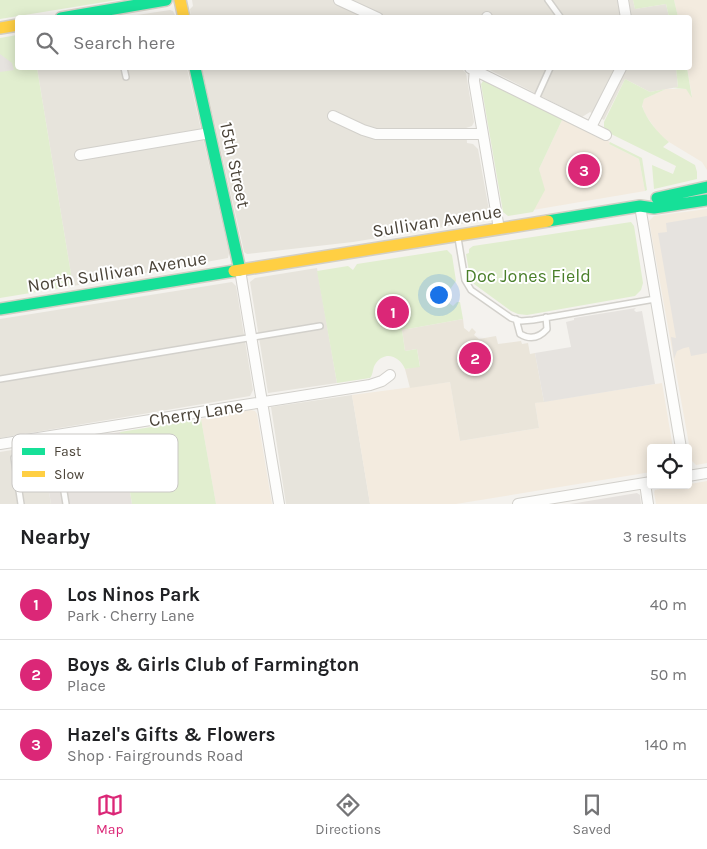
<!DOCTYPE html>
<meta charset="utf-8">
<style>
:root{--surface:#fff;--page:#f6f6f6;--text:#202124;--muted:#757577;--line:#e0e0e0;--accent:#db2777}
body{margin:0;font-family:Karla,sans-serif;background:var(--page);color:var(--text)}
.controls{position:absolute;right:15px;bottom:15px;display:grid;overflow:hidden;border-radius:5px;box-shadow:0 2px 12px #0003}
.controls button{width:45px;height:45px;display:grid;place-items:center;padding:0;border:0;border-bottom:1px solid var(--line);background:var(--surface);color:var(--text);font:25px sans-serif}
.you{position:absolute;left:438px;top:294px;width:18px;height:18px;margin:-12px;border:4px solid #fff;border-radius:50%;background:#1a73e8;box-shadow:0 0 0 8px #1a73e833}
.badge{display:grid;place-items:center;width:32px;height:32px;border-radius:50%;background:var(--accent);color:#fff;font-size:16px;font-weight:700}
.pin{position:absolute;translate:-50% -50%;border:2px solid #fff;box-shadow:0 1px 5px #0006}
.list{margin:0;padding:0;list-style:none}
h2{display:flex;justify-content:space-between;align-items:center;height:65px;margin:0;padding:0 20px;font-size:21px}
h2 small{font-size:16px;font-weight:400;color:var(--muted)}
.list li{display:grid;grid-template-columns:32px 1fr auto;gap:15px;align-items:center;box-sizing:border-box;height:70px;padding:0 20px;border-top:1px solid var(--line)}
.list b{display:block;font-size:19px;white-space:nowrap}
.list p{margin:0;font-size:16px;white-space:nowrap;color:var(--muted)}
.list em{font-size:16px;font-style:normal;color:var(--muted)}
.icon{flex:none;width:28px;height:28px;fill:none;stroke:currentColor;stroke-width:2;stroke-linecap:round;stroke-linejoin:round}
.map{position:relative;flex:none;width:707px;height:504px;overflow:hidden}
.search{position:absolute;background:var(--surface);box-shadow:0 2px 12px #0003;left:15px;right:15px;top:15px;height:55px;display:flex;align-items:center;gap:12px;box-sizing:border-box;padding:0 18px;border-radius:5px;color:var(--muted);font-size:19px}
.sheet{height:275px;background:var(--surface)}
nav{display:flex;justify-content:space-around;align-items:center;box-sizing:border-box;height:70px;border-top:1px solid var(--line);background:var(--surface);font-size:14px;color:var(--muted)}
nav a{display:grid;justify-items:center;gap:2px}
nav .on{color:var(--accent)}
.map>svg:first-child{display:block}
</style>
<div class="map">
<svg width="707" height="504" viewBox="0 0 707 504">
<rect width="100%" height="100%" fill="#f4f2ee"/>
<path fill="#e7e4dc" d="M192 0H633L635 9 666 4 669 17 191 18 190 9 193 6Z
M170 10 173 11 176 17H124Z
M37 68H187L229 253 228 258 73 286Z
M202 68H461L466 73 474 122 472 126 466 128 467 143 473 144 478 149 489 210V218L486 220 353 242 247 254 244 252 243 247Z
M486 68H676L678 87 650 92 625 79 604 120 590 112 582 117Z
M317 268 337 383 268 393 250 282 255 278Z
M232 282 236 286 253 390 250 396 0 438V319Z
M352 395 370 504H286L271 407Z
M41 445 51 504H0V452Z"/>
<path fill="#f3ebdf" d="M674 0H707V170L702 162 669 142 659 134 645 114 642 105 644 99 666 89H686L692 96 687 68H690V18L678 17Z
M563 118 610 142 609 144 639 159 645 191 533 210 544 190 539 169Z
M707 209V463L696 465 692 461 649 221 654 216Z
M450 382 460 441 539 428 535 403 662 383 673 448H651V472L456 504H370L352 395Z
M251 410 255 411 257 414 272 504H216L201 419Z
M707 481V504H656L654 492 655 490Z"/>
<path fill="#e6e2de" d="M120 432 132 504H51L41 445Z
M637 493 640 495 641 504H570Z"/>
<path fill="#eae5da" d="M463 319 464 328 469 332 472 328 476 332 474 335 479 339 496 336 498 344 521 341 522 344 528 343 530 354 535 353 544 402 535 403 539 428 460 441 450 382 410 388 405 369 420 366 417 349 405 351 402 330Z"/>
<path fill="#e1eecf" d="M0 0H117L0 19Z
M633 0H674L678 17H669L666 4 635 9Z
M17 35 18 68H37L73 286 0 298V38Z
M676 68H687L692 98 686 89 673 88 678 87Z
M625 79 650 92 666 89 644 99 642 106C647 120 657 132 669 142L663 147 695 165 697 172V179L654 189 652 165 673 174 676 166 607 132 604 127V122Z
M485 80 563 118 539 169 545 190 533 212 508 216 503 212 481 84 483 81Z
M610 142 642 158 647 190 645 191 639 159 609 144Z
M631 222 634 226 643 283 641 290 635 296 527 315 518 314 511 311 474 284 470 277 466 254 469 253V249L473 246Z
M447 250 452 255 456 281 446 295 452 299 449 303 453 306 457 302H460L463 319 402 330 405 351 417 349 420 367 405 369C400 357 386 350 376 363 372 368 374 373 370 378L337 383 317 271 348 266 353 270 357 264Z
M201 419 216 504H132L120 432Z"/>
<path fill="#e6e3df" d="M0 54 12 63 14 70 0 72Z
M707 216V353L691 356 689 347 684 348 677 351 674 359 671 337 676 338 658 233 667 232 666 223Z
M636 308 634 310 636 312 642 311 655 384 544 402 535 353 571 347 566 322 574 320V318Z"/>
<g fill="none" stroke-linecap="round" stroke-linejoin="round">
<defs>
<path id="lane" d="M548 0 561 18
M124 68 126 77
M536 99 550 68
M458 238 465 280 471 290 511 318 521 321 533 320 655 299
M516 319 520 334C530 340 539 338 547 329L546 317
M0 379 320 326
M58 455 66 504
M14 458 21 504"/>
<path id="street" d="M339 0 378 18
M623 0 626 18
M487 18V17
M470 68 606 135
M475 68 474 81 499 229
M333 116 363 130 376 134H483
M591 127 621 68
M80 155 210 133
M640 206 681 448
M240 270 279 504
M0 444 370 385 382 381 390 375
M688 476 707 473
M645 483 648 504
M518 504 651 482"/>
<path id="fast" d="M61 18 166 0
M195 68 240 270
M657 198 707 187
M548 221 640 206 654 208 707 200
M0 309 234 271"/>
<path id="slow" d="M180 0 184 18
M0 28 18 25
M234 271 548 221"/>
</defs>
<use href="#lane" stroke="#d2d0cb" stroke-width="8"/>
<use href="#street" stroke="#d2d0cb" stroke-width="12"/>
<use href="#fast" stroke="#d3cfc5" stroke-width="14"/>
<use href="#slow" stroke="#d3cfc5" stroke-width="14"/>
<use href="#lane" stroke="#fdfdfc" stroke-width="5"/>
<use href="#street" stroke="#fdfdfc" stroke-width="10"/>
<use href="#fast" stroke="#16e098" stroke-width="11"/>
<use href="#slow" stroke="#ffcf43" stroke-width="11"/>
</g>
<g text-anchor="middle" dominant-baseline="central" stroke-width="4" stroke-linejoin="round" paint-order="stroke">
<g font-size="18" fill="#4b4439" stroke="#fff">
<text transform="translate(235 165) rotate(78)">15th Street</text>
<text transform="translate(437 221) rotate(-9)">Sullivan Avenue</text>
<text transform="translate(117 272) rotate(-9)">North Sullivan Avenue</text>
<text transform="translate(196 413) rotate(-9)">Cherry Lane</text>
</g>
<g font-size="18" fill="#4a7f2a" stroke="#fff">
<text x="528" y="276">Doc Jones Field</text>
</g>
</g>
<rect x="12" y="434" width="166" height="58" rx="8" fill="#fff" stroke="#c9c7c4" stroke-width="1"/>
<rect x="22" y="448" width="23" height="7" fill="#16e098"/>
<rect x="22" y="471" width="23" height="6" fill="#ffcf43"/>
<g font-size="14" fill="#4b4439">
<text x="54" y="456">Fast</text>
<text x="54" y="479">Slow</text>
</g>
</svg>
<div class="controls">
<button><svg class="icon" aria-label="locate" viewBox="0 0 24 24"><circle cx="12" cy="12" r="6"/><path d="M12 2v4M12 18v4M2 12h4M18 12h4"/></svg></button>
</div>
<div class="you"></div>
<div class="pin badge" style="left:393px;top:312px">1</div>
<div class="pin badge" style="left:475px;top:358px">2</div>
<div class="pin badge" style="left:584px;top:170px">3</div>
<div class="search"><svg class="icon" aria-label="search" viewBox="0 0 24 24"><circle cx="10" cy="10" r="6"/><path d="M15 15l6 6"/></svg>Search here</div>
</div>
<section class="sheet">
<h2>Nearby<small>3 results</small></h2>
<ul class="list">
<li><span class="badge">1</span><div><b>Los Ninos Park</b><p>Park · Cherry Lane</p></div><em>40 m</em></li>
<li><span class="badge">2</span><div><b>Boys &amp; Girls Club of Farmington</b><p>Place</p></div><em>50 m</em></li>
<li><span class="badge">3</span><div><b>Hazel's Gifts &amp; Flowers</b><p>Shop · Fairgrounds Road</p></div><em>140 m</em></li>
</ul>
</section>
<nav>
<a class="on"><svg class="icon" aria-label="map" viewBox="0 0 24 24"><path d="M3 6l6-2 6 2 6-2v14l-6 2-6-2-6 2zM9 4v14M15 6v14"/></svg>Map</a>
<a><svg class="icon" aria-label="directions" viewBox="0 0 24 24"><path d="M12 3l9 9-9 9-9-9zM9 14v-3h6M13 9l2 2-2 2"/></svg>Directions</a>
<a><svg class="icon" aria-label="saved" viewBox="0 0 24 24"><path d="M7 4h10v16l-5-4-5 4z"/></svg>Saved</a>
</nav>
